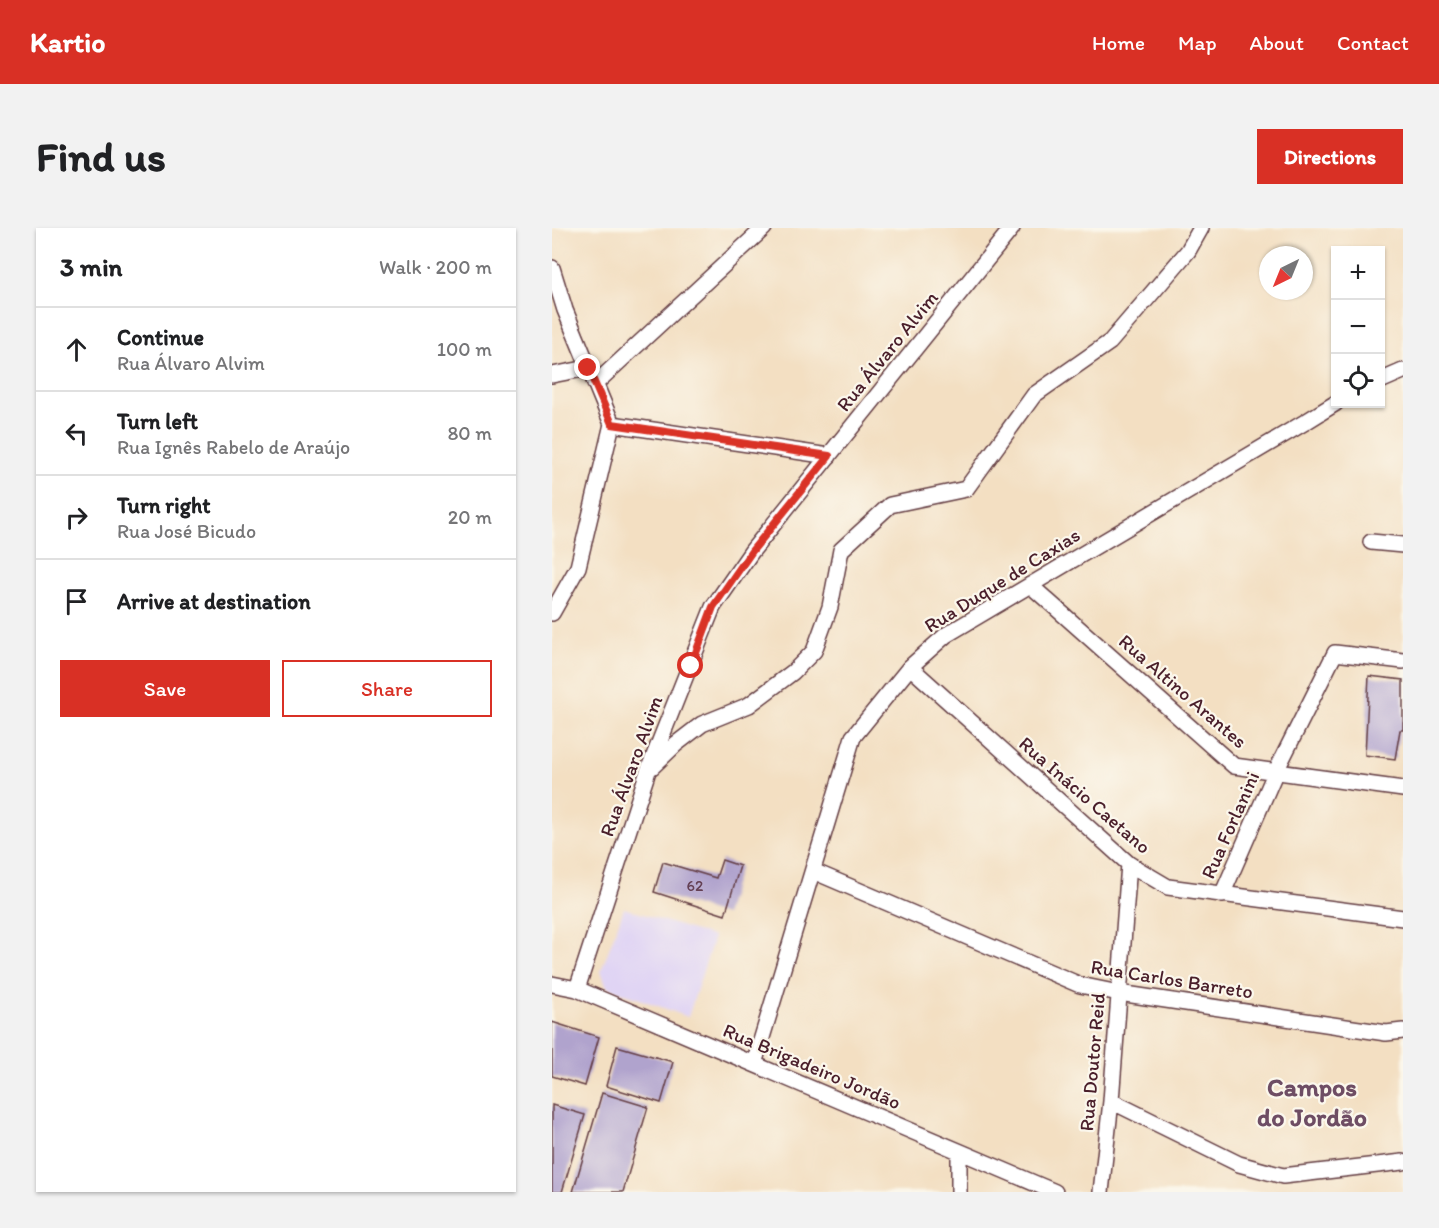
<!DOCTYPE html>
<meta charset="utf-8">
<style>
:root{--surface:#fff;--page:#f2f2f2;--text:#202124;--muted:#757577;--line:#e0e0e0;--accent:#d93025}
body{margin:0;font-family:Itim,sans-serif;background:var(--page);color:var(--text)}
.controls{position:absolute;right:18px;top:18px;display:grid;overflow:hidden;border-radius:0px;box-shadow:0 2px 4px #0004}
.controls button{width:54px;height:54px;display:grid;place-items:center;padding:0;border:0;border-bottom:2px solid var(--line);background:var(--surface);color:var(--text);font:30px sans-serif}
.compass{position:absolute;left:707px;top:18px;width:54px;height:54px;border-radius:50%;background:var(--surface);box-shadow:0 2px 4px #0004;rotate:223deg}
.stop{position:absolute;width:18px;height:18px;margin:-14px;border:4px solid #d93025;border-radius:50%;background:#fff}
.stop.end{background:#d93025;border-color:#fff;box-shadow:0 2px 6px #0008}
.list{margin:0;padding:0;list-style:none}
h2{display:flex;justify-content:space-between;align-items:center;height:78px;margin:0;padding:0 24px;font-size:26px}
h2 small{font-size:20px;font-weight:400;color:var(--muted)}
.list li{display:grid;grid-template-columns:39px 1fr auto;gap:18px;align-items:center;box-sizing:border-box;height:84px;padding:0 24px;border-top:2px solid var(--line)}
.list b{display:block;font-size:22px;white-space:nowrap}
.list p{margin:0;font-size:20px;white-space:nowrap;color:var(--muted)}
.list em{font-size:20px;font-style:normal;color:var(--muted)}
.actions{display:flex;gap:12px;padding:18px 24px}
.actions a{flex:1;padding:14px 0;border:2px solid var(--accent);border-radius:0px;text-align:center;font-size:21px;color:var(--accent)}
.actions .main{background:var(--accent);color:#fff}
.icon{flex:none;width:33px;height:33px;fill:none;stroke:currentColor;stroke-width:2;stroke-linecap:round;stroke-linejoin:round}
.map{position:relative;flex:none;width:851px;height:964px;overflow:hidden;border-radius:0px}
header{display:flex;align-items:center;gap:36px;box-sizing:border-box;height:84px;padding:0 30px;background:var(--accent);color:#fff}
header strong{font-size:28px}
nav{display:flex;gap:33px;margin-inline-start:auto;font-size:21px}
.intro{display:flex;align-items:center;justify-content:space-between;box-sizing:border-box;height:144px;padding:0 36px}
h1{margin:0;font-size:42px}
.button{padding:15px 27px;border-radius:0px;background:var(--accent);color:#fff;font-size:21px;font-weight:700}
main{display:flex;gap:36px;padding:0 36px}
aside{flex:1;background:var(--surface);border-radius:0px;box-shadow:0 2px 4px #0004}
.map>svg:first-child{display:block}
</style>
<header>
<strong>Kartio</strong>
<nav><a>Home</a><a>Map</a><a>About</a><a>Contact</a></nav>
</header>
<div class="intro"><h1>Find us</h1><a class="button">Directions</a></div>
<main>
<aside>
<h2>3 min<small>Walk · 200 m</small></h2>
<ul class="list">
<li><svg class="icon" aria-label="ahead" viewBox="0 0 24 24"><path d="M12 20V5M6 11l6-6 6 6"/></svg><div><b>Continue</b><p>Rua Álvaro Alvim</p></div><em>100 m</em></li>
<li><svg class="icon" aria-label="left" viewBox="0 0 24 24"><path d="M17 20v-9H6M10 6l-5 5 5 5"/></svg><div><b>Turn left</b><p>Rua Ignês Rabelo de Araújo</p></div><em>80 m</em></li>
<li><svg class="icon" aria-label="right" viewBox="0 0 24 24"><path d="M7 20v-9h11M14 6l5 5-5 5"/></svg><div><b>Turn right</b><p>Rua José Bicudo</p></div><em>20 m</em></li>
<li><svg class="icon" aria-label="arrive" viewBox="0 0 24 24"><path d="M6 21V4h12l-3 4 3 4H6"/></svg><div><b>Arrive at destination</b></div></li>
</ul>
<div class="actions"><a class="main">Save</a><a>Share</a></div>
</aside>
<div class="map">
<svg width="851" height="964" viewBox="0 0 851 964">
<rect width="100%" height="100%" fill="#fbf7ec"/>
<filter id="ink" filterUnits="userSpaceOnUse"><feTurbulence type="fractalNoise" baseFrequency=".0167" numOctaves="2"/><feDisplacementMap in="SourceGraphic" scale="12" xChannelSelector="R" yChannelSelector="G"/><feConvolveMatrix kernelMatrix="1 2 1 2 8 2 1 2 1" color-interpolation-filters="sRGB"/></filter>
<filter id="wash" filterUnits="userSpaceOnUse"><feTurbulence type="fractalNoise" baseFrequency=".008" numOctaves="4" result="noise"/><feDisplacementMap in="SourceGraphic" scale="24" xChannelSelector="R" yChannelSelector="G"/><feGaussianBlur stdDeviation="1.35" result="paint"/><feColorMatrix in="noise" values="0 0 0 0 0 0 0 0 0 0 0 0 0 0 0 0 0 1.4 0 .05"/><feComposite in="paint" operator="in"/></filter>
<g filter="url(#wash)">
<rect width="100%" height="100%" fill="#f3dfc2"/>
<path fill="#e0d4f4" d="M72 680 162 709 136 789 55 759 49 743Z"/>
<g id="blocks">
<path fill="#b0a3cd" d="M817 448 851 452V502H848L843 531 813 527Z
M170 632 188 638 173 687 102 664 111 634 164 650Z
M0 794 47 809 33 858 0 848Z
M65 818 121 834 109 875 54 858Z
M50 865 96 879 71 964H21Z
M0 877 33 887 10 964H0Z"/>
</g>
</g>
<g filter="url(#ink)">
<use href="#blocks" fill-opacity="0" stroke="#633c42" stroke-width="1.5"/>
<g fill="none" stroke-linecap="round" stroke-linejoin="round">
<defs>
<path id="street" d="M0 40 13 82 60 196
M0 147 36 140
M828 153 851 143
M43 156 212 0
M60 196 277 228
M819 314 851 317
M478 357 682 538 851 561
M0 385 26 339 60 196
M358 439 577 636 616 659 851 690
M100 539 124 516 150 496 197 477 241 444 262 423 278 379 289 322 338 277 414 261 482 167 558 114 636 23 649 0
M261 643 528 757 567 765 834 805 851 803
M670 667 724 543 783 425 851 433
M0 756 25 761 503 964
M25 761 96 543 161 379 200 323 460 0
M202 836 301 509 358 439 394 407 755 193 784 175
M559 873 687 936 731 948 851 934
M407 964V924
M549 964 559 873 577 636"/>
</defs>
<use href="#street" stroke="#633c42" stroke-width="18"/>
<use href="#street" stroke="#fff" stroke-width="15"/>
</g>
</g>
<g fill="none" stroke-linecap="round" stroke-linejoin="round" filter="url(#ink)">
<path stroke="#d93025" stroke-width="8" d="M36 140 60 196 277 228 200 323 161 379 139 438"/>
</g>
<g text-anchor="middle" dominant-baseline="central" stroke-width="4.5" stroke-linejoin="round" paint-order="stroke">
<g font-size="16" fill="#644054">
<text x="143" y="657">62</text>
</g>
<g font-size="20" fill="#4a1f2b" stroke="#fbf7ec">
<text transform="translate(335 123) rotate(-51)">Rua Álvaro Alvim</text>
<text transform="translate(450 352) rotate(-32)">Rua Duque de Caxias</text>
<text transform="translate(631 463) rotate(41)">Rua Altino Arantes</text>
<text transform="translate(79 538) rotate(-70)">Rua Álvaro Alvim</text>
<text transform="translate(533 567) rotate(41)">Rua Inácio Caetano</text>
<text transform="translate(678 597) rotate(-66)">Rua Forlanini</text>
<text transform="translate(620 751) rotate(9)">Rua Carlos Barreto</text>
<text transform="translate(540 834) rotate(-85)">Rua Doutor Reid</text>
<text transform="translate(260 838) rotate(23)">Rua Brigadeiro Jordão</text>
</g>
<g font-size="26" font-weight="bold" fill="#6e4d64" stroke="#fbf7ec">
<text x="760" y="859">Campos<tspan x="760" dy="30">do Jordão</tspan></text>
</g>
</g>
</svg>
<div class="controls">
<button>+</button>
<button>−</button>
<button><svg class="icon" aria-label="locate" viewBox="0 0 24 24"><circle cx="12" cy="12" r="6"/><path d="M12 2v4M12 18v4M2 12h4M18 12h4"/></svg></button>
</div>
<svg class="compass" viewBox="-18 -18 36 36"><path d="M0-13l5 13h-10z" fill="#e53935"/><path d="M0 13l5-13h-10z" fill="#757577"/></svg>
<div class="stop" style="left:139px;top:438px"></div>
<div class="stop end" style="left:36px;top:140px"></div>
</div>
</main>
